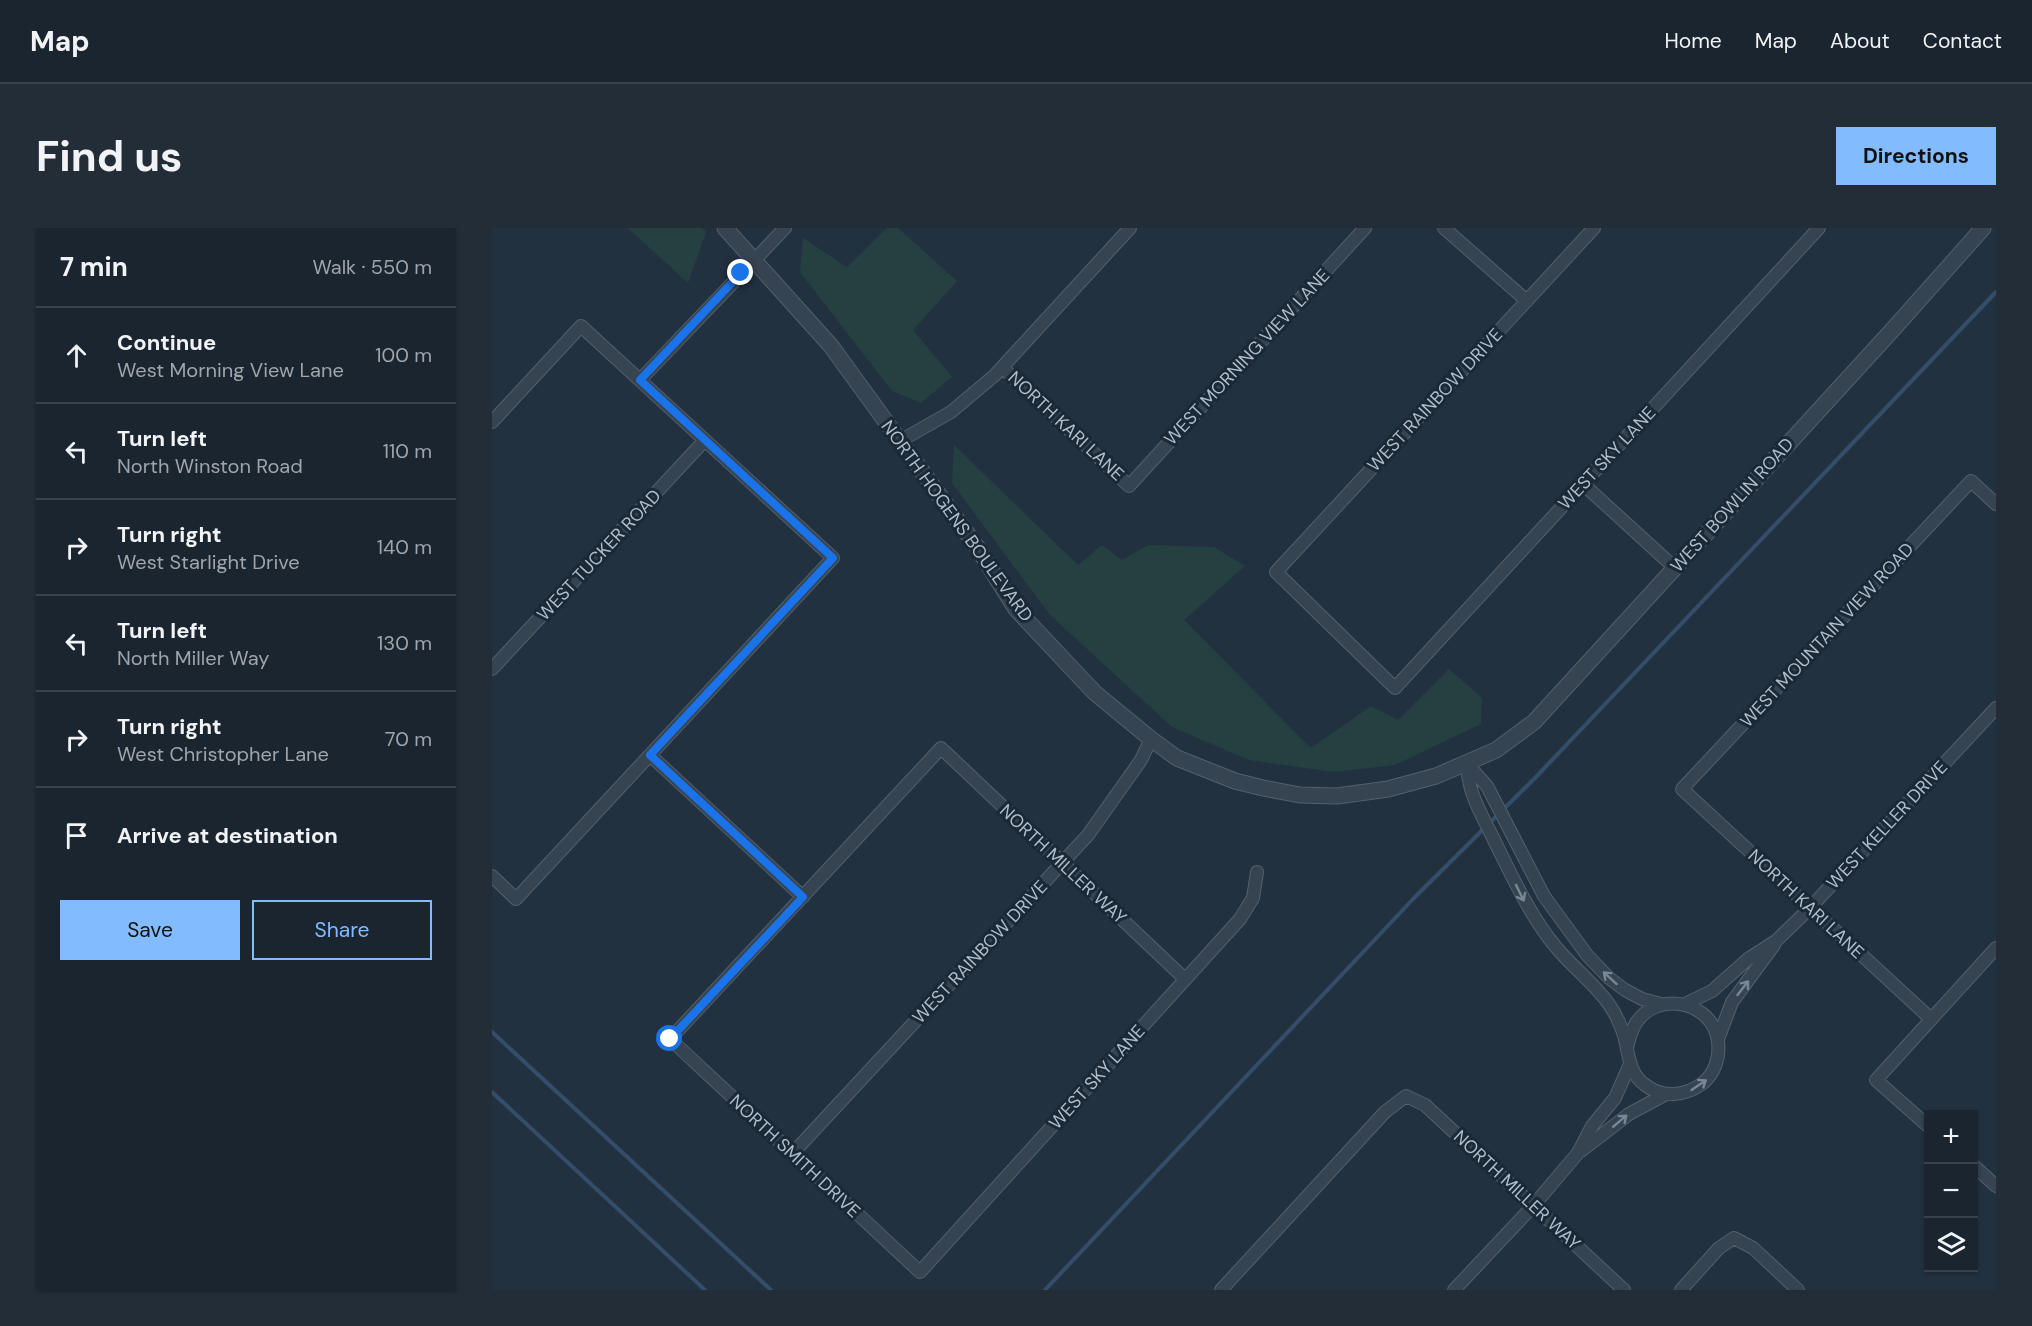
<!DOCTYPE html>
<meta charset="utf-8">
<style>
:root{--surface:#1a2530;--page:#232d38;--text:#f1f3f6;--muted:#9fa5ab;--line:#38424c;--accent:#83bbff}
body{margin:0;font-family:"DM Sans",sans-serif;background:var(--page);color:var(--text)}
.controls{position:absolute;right:18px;bottom:18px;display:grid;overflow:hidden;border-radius:0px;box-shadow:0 2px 4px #0004}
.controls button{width:54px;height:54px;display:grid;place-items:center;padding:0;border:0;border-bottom:2px solid var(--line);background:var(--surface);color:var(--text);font:30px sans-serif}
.stop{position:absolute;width:18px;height:18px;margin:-14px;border:4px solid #1a73e8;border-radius:50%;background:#fff}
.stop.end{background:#1a73e8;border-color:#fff;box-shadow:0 2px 6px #0008}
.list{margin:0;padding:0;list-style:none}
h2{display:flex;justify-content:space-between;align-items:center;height:78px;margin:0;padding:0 24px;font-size:26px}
h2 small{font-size:20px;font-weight:400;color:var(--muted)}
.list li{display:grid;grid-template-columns:39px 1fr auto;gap:18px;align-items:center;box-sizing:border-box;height:96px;padding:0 24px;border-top:2px solid var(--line)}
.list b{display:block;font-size:22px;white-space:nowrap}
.list p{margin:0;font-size:20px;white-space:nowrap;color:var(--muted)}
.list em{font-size:20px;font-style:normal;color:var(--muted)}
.actions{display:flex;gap:12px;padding:18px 24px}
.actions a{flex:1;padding:14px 0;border:2px solid var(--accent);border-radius:0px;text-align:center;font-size:21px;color:var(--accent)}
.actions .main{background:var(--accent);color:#111}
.icon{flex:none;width:33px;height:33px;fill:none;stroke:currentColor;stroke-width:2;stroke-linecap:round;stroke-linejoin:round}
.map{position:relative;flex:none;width:1504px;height:1062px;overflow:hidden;border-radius:0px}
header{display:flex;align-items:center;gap:36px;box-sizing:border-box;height:84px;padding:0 30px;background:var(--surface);border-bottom:2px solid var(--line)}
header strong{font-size:28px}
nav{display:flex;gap:33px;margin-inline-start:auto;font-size:21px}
.intro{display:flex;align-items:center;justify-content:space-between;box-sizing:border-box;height:144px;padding:0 36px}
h1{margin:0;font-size:42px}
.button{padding:15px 27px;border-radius:0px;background:var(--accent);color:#111;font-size:21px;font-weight:700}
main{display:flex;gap:36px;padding:0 36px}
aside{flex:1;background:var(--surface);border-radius:0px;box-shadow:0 2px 4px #0004}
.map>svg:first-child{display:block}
</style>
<header>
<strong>Map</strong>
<nav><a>Home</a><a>Map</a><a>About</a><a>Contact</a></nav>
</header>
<div class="intro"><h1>Find us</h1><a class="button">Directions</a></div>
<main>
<aside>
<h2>7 min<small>Walk · 550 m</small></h2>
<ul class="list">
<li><svg class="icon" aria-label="ahead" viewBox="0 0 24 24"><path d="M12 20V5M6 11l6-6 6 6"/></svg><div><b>Continue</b><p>West Morning View Lane</p></div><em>100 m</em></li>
<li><svg class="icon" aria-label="left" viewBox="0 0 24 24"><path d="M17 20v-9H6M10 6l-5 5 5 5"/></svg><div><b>Turn left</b><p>North Winston Road</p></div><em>110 m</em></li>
<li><svg class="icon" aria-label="right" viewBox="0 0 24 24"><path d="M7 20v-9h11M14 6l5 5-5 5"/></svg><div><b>Turn right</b><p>West Starlight Drive</p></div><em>140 m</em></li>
<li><svg class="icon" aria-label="left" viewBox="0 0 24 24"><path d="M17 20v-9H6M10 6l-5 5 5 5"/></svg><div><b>Turn left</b><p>North Miller Way</p></div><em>130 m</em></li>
<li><svg class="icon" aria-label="right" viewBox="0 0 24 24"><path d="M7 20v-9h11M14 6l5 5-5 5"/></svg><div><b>Turn right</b><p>West Christopher Lane</p></div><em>70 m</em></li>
<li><svg class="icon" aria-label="arrive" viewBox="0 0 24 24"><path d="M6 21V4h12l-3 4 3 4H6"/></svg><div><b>Arrive at destination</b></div></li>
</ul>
<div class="actions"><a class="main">Save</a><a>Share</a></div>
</aside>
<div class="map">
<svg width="1504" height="1062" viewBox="0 0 1504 1062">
<rect width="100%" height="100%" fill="#223140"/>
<path fill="#244041" d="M136 0H210L214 4 196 55Z
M395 0H406L465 53 421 102 460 149 429 175 400 163 308 44 311 10 355 39Z
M462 217 586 337 610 317 630 332 656 317 722 319 753 338 692 392 819 520 879 478 906 492 957 441 990 470 989 496 903 537 842 544 757 532 680 499 558 387 460 255Z"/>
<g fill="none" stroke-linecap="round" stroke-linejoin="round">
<path stroke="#344e69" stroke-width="4" d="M0 804 279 1062
M0 864 213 1062
M553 1062 922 670 1043 550 1504 64"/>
<defs>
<path id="minor" d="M952 0 1035 73
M1102 0 784 344 903 460 1327 0
M510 139 637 258 873 0
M148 152 293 0
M0 194 89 98 341 330 24 671 0 648
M408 213 459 184 503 147 638 0
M1091 256 1183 340
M0 441 213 212
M158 527 311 669
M974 535C976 546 977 557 981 567 986 582 995 597 1002 612 1020 648 1037 686 1063 718 1079 738 1102 755 1116 775 1125 787 1133 806 1135 821 1138 835 1140 847 1152 856 1170 871 1194 868 1211 855 1223 845 1228 829 1226 814 1222 774 1166 761 1144 795 1139 803 1137 811 1135 820
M976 537 995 558 1052 668 1095 727 1117 750 1133 762 1150 771 1169 776
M693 751 449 520 178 811 428 1044 748 691 761 670 765 644
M1193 776 1220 763 1256 731 1284 713 1318 680 1504 480
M1439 791 1190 561 1479 253 1504 276
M1226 811 1240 774 1282 717
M1436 898 1384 852 1504 720
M1089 923 1137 886 1174 866
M301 925 596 607 649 532 659 511
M1482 938 1504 958
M729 1062 893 884 914 868 933 877 1132 1062
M962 1062 1041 978 1086 925 1100 898 1123 870 1138 836
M1189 1062 1227 1020 1242 1010 1261 1020 1306 1062"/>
<path id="tertiary" d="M233 0 339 118 485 319 524 381 603 465 659 511 685 530 743 553 771 560 808 567 845 568 896 561 944 548 1004 522 1042 494 1404 98 1491 0"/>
</defs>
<use href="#minor" stroke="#54606e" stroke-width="14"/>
<use href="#tertiary" stroke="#54606e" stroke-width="17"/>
<use href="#minor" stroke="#364350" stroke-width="12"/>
<use href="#tertiary" stroke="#364350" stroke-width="15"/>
</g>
<defs><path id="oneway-shaft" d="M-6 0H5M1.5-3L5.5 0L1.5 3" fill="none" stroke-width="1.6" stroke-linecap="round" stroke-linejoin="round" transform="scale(1.5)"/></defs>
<g stroke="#7a8694">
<use href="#oneway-shaft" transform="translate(1028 665) rotate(64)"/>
<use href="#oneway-shaft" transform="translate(1118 750) rotate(-138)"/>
<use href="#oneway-shaft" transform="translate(1251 760) rotate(-52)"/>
<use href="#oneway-shaft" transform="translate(1207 857) rotate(-34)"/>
<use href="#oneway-shaft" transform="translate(1128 893) rotate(-40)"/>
</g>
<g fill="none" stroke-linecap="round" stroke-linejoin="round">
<path stroke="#1a73e8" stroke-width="8" d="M178 811 311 669 158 527 341 330 148 152 249 45"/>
</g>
<g text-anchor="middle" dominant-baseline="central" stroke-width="6" stroke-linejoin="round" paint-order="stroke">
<g font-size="18" fill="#b2bdcb" stroke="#1b2835">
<text transform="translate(755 129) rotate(-47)">WEST MORNING VIEW LANE</text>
<text transform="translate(943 172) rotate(-47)">WEST RAINBOW DRIVE</text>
<text transform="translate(574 198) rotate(43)">NORTH KARI LANE</text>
<text transform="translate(1115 230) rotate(-47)">WEST SKY LANE</text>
<text transform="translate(1240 277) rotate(-48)">WEST BOWLIN ROAD</text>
<text transform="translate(465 293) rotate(54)">NORTH HOGENS BOULEVARD</text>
<text transform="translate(107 327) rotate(-47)">WEST TUCKER ROAD</text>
<text transform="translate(1335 407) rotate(-47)">WEST MOUNTAIN VIEW ROAD</text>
<text transform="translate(1395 597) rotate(-47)">WEST KELLER DRIVE</text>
<text transform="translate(571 636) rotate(43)">NORTH MILLER WAY</text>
<text transform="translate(1314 676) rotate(43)">NORTH KARI LANE</text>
<text transform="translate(488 724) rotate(-47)">WEST RAINBOW DRIVE</text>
<text transform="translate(605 849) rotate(-48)">WEST SKY LANE</text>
<text transform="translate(303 928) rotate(43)">NORTH SMITH DRIVE</text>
<text transform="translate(1025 962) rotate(43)">NORTH MILLER WAY</text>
</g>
</g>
</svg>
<div class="controls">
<button>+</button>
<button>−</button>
<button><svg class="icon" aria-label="layers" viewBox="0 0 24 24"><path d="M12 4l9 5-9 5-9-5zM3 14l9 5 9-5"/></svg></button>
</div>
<div class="stop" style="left:178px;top:811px"></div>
<div class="stop end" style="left:249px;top:45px"></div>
</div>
</main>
